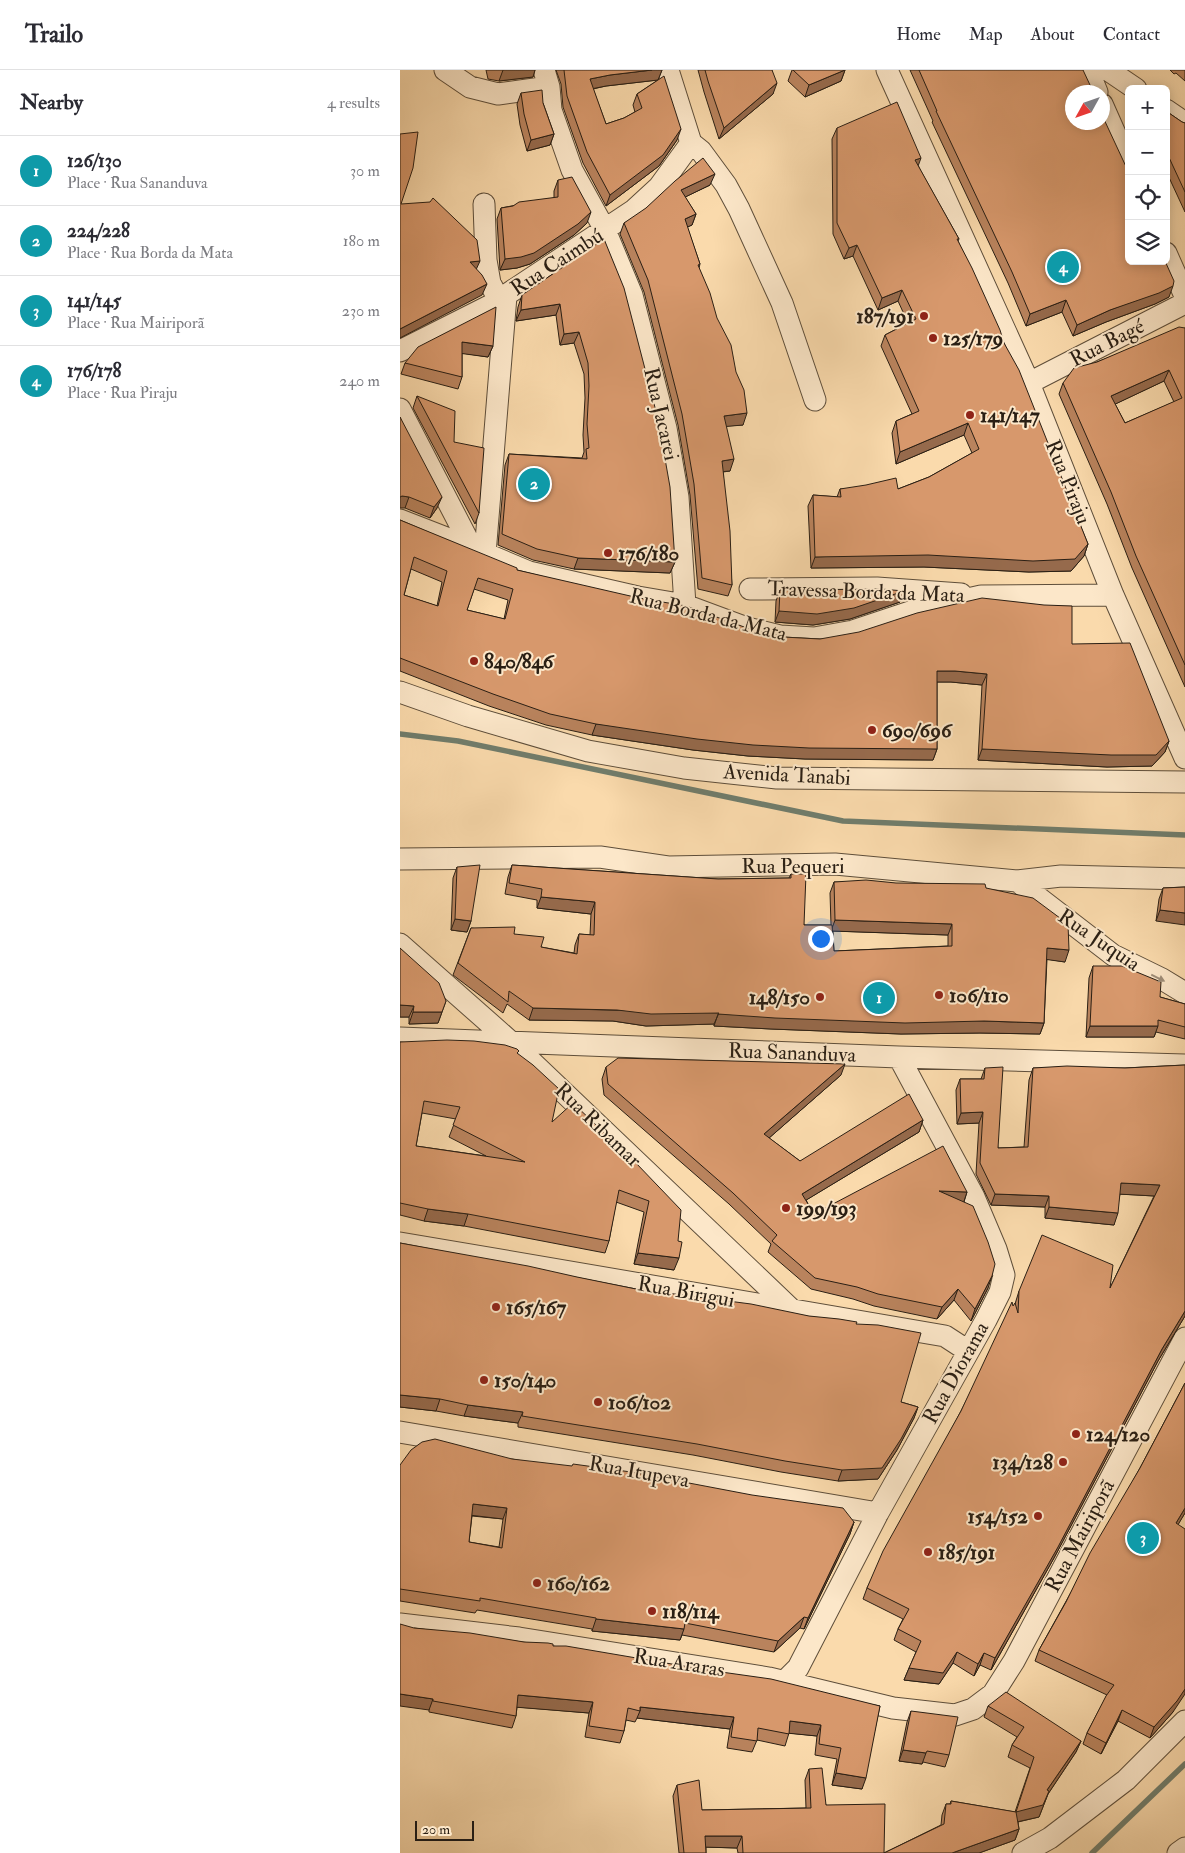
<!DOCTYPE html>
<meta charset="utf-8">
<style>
:root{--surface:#fff;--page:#f7f7f7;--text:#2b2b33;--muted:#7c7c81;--line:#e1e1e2;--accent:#111827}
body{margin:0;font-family:"IM FELL Double Pica",serif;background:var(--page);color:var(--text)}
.controls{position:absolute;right:15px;top:15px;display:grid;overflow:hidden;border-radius:8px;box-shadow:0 2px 12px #0003}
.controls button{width:45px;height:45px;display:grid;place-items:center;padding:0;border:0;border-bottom:1px solid var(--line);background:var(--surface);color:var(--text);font:25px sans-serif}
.compass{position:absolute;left:665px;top:15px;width:45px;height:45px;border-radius:50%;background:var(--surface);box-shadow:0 2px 12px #0003;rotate:230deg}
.scale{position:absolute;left:15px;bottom:12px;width:59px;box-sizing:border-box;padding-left:5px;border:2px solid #2a1f14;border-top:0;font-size:14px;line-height:18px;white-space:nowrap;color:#2a1f14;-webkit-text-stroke:4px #fce7c9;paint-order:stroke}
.you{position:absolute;left:420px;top:868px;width:18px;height:18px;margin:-12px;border:4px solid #fff;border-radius:50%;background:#1a73e8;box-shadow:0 0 0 8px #1a73e833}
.badge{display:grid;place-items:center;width:32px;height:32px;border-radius:50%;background:var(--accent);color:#fff;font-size:16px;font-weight:700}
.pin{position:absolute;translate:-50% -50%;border:2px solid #fff;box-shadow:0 1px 5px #0006}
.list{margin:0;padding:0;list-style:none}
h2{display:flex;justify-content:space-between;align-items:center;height:65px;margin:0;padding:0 20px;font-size:21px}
h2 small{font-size:16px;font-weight:400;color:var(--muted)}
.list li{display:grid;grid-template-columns:32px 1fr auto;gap:15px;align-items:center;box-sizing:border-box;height:70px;padding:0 20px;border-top:1px solid var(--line)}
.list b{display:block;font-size:19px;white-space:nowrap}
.list p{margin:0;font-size:16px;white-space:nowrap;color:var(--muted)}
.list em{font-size:16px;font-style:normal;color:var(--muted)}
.icon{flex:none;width:28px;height:28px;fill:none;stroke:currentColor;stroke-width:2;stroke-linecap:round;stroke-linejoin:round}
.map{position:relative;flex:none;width:785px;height:1783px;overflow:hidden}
header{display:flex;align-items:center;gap:30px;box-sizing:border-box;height:70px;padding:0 25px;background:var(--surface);border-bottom:1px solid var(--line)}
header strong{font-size:24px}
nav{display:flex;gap:28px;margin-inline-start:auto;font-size:18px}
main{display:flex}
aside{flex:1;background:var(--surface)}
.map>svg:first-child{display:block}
</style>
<header>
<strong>Trailo</strong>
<nav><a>Home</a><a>Map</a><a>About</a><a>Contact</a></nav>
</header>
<main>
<aside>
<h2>Nearby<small>4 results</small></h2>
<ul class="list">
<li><span class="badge" style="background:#0f9aa8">1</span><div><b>126/130</b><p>Place · Rua Sananduva</p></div><em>30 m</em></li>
<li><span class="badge" style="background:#0f9aa8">2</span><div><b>224/228</b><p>Place · Rua Borda da Mata</p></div><em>180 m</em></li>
<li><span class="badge" style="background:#0f9aa8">3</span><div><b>141/145</b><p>Place · Rua Mairiporã</p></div><em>230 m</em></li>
<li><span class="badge" style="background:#0f9aa8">4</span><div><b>176/178</b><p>Place · Rua Piraju</p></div><em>240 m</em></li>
</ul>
</aside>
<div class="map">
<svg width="785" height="1783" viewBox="0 0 785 1783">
<rect width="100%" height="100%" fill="#fadaac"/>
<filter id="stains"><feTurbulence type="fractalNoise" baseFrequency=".004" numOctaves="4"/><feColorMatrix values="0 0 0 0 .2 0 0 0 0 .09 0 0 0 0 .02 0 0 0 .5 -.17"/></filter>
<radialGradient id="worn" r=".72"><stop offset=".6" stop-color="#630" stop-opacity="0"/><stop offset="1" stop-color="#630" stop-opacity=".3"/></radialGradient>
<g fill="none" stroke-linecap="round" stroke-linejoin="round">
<path stroke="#707d6c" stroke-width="5.5" d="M0 664 58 671 443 751 785 765
M692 1783 785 1694"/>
<defs>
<path id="minor" d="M45 0 70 17 98 24 149 17
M144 0 149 17 151 40 172 100 205 160 232 225 266 358 278 427 285 535
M268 0 291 73
M487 0 629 313 713 525 785 688
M688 0 697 22
M708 0 736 19
M702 34 729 95
M766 40 785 53
M291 73 301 81 326 115 339 139 382 233 415 330
M84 134 86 190 90 213 99 230
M766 183 785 226
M0 281 91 235 234 140 259 117 291 73
M629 313 785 233
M0 339 72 478
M0 450 72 478 129 502 238 527 285 535 347 558 380 566 414 568 453 561 510 542 581 526 713 525
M85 484 106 226
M350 519 477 518 561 524
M0 622 68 646 188 681 284 698 377 708 785 712
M0 789 200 787 268 797 435 794 617 811 661 806 785 809
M617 811 713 885 762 909 785 923
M0 874 112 973 392 1240
M0 968 499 987 785 995
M0 1173 545 1266 568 1281
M0 1362 478 1443
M0 1554 119 1568 369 1608 493 1638 555 1645 573 1639 593 1624 614 1591 785 1268
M385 1611 398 1598 478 1443 586 1250 600 1222 604 1205 596 1179 574 1127 499 987
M623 1783 650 1768 726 1710 785 1651
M778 1783 785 1778"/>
</defs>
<use href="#minor" stroke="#5e4e3a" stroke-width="23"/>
<use href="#minor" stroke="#fce7c9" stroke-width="21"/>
</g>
<path fill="#b9835d" stroke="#2a1f14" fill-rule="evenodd" d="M86 0H135L133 7 99 11 88 9Z
M156 0H262L258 10 277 70 259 96 206 136 183 93 163 37 161 14ZM258 10 237 24 233 35 235 42 224 48 206 54 193 19 206 16Z
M298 0H372L373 24 319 69 304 22Z
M392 0H445L441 11 405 27 388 11Z
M510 0H683L672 22 769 227 755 234 706 252 673 266 662 242 626 256 608 213 532 52 533 51Z
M770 0H785V11L776 3 774 4Z
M121 23 143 33 154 64 150 75 127 81 120 55 117 34Z
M766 41 782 52 785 53V142L766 101Z
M437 58 518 96 559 169 558 171 604 273 688 474 684 486 671 501 629 502 524 497 411 498 408 436 413 425 437 427 440 419H498L529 407 572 383 564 365 496 394 492 363 496 351 512 344 481 276 485 265 508 253 498 231 478 240 453 186 444 189 433 164 432 69Z
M158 110 187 153 174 165 130 194 117 198 100 200 97 149 101 138 154 128V121Z
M310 115 285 127 296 144 292 155 287 157 300 194 299 198 343 355 326 356 330 401 323 402 332 515 328 526 298 519 290 425 278 355 244 222 220 164 224 153Z
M204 169 275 492 270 503 174 499 133 490 98 475 105 395 109 384 182 388 184 382 183 365 185 328 184 304 174 273 160 275 156 245 116 251 118 237 122 225Z
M785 258V617L732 498 707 434 659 324 663 313 697 292ZM764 311 774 332 725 353 715 334Z
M93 276 88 287 62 283V307L58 319 1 304 5 293Z
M17 326 54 372 79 443 75 454 13 338Z
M0 347 37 438 30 448 5 438Z
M0 450 117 500 383 567 420 569 672 574 769 671 765 682 752 696 707 697 578 690 582 615 551 612H537V679L533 690 405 689 348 686 293 680 192 665 146 655 89 636 0 601ZM11 499 42 512 37 536 4 525ZM74 519 108 530 104 549 67 540Z
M380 520 500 532 450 549 413 555 375 552 376 531Z
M112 795 318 809 389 808 391 804 404 855H431L430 823 434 812 586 818 665 892 647 889 644 953 640 964 580 963 501 964 371 959 314 956V954L246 956 213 951 129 950 107 934 103 943 53 905 71 858 114 864 141 877 174 883 175 875 179 864 190 865 191 844 137 838V830L105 824 108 807ZM433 861 548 865V876L434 881Z
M57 797 71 851 67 862 51 860 53 808Z
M785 817 756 851 759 829 763 818Z
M0 878 46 931 38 953 9 954V947H0Z
M693 896 760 927 785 934V969L756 962 754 967H686L689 908Z
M0 972 118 984 152 1052 235 1092 274 1200 234 1194 244 1142 216 1132 209 1171 205 1183 64 1156 24 1151 0 1145ZM22 1043 56 1049 49 1067 86 1086 16 1076Z
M785 995V1246L758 1291 654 1488 591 1600 580 1595 574 1606 553 1593 539 1614 504 1610 516 1582 494 1570 498 1559 503 1549 463 1529 467 1518 561 1341 615 1234 619 1221 710 1218 754 1126 720 1124 714 1155 645 1148V1137L591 1135 576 1104 579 1053 557 1054 556 1020 560 1009H581L585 998 598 1078 624 1077 629 1010 633 998H725Z
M206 997 441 1005 369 1068 400 1091 523 1050 519 1062 406 1130 414 1144 567 1122 564 1132 588 1218 571 1251 554 1230 537 1249 474 1236 453 1229 411 1219 368 1182 371 1174 329 1134 204 1025 202 1009Z
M0 1173 236 1219 456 1254 501 1332 518 1337 514 1348 497 1380 478 1409 438 1411 381 1402 293 1385 118 1357V1353L64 1346 36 1341 0 1337Z
M785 1313V1443L778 1454 773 1642 750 1668 718 1651 701 1684 683 1674 687 1663 707 1625 635 1591 639 1580 740 1398Z
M112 1389 454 1452 450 1464 404 1559 400 1558 374 1582 282 1565 280 1570 192 1561V1559L77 1540 75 1543 0 1531V1395ZM72 1446 103 1449 99 1477 69 1472Z
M14 1558 153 1576 480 1636 462 1719 432 1715 437 1689 415 1685 417 1666 389 1663 385 1676 357 1670 352 1682 327 1678 330 1659 237 1648 235 1652 226 1650 224 1661 220 1673 185 1667 189 1643 117 1637 116 1646 112 1658 29 1642V1640Z
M588 1636 681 1671 676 1682 648 1724 639 1747 618 1752 619 1759 615 1770 579 1783H338L337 1778 306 1777V1783H279L273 1726 277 1715 302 1740 406 1738 405 1710 409 1699 426 1735 484 1783 541 1755 542 1745 546 1734H550L551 1731 615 1742 630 1698 608 1687 612 1675 617 1667 584 1647Z
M511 1641 549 1685 545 1697 523 1692 522 1694 499 1691 507 1652Z"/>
<path fill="#966a4c" stroke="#2a1f14" d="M103 0H135L133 7 99 11Z
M252 0H262L258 10 206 16 186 20 190 9 210 5Z
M445 0 441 11 405 27 409 15Z
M377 13 373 24 319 69 324 58Z
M281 59 277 70 259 96 206 136 210 125Z
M154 64 150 75 127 81 131 70Z
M521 88 517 99 515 90Z
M315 104 310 115 277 131 281 120Z
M191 142 187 153 174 165 130 194 117 198 100 200 105 189Z
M296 144 292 155 281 160 285 149Z
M457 175 453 186 444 189 449 178Z
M80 191 75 202 70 192Z
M87 214 82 225 0 268V259Z
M773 216 769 227 755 234 706 252 673 266 677 255 710 240Z
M502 220 498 231 478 240 482 228Z
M666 230 662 242 626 256 630 244Z
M160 234 156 245 116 251 121 240Z
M179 262 174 273 160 275 164 264Z
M62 272 93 276 88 287 58 283Z
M769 300 764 311 707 338 711 326Z
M347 343 343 355 320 357 324 346Z
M568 353 564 365 496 394 500 382Z
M334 389 330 401 318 402 322 391Z
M2 426 9 427 5 438H0V427Z
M42 427 37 438 30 448 34 437Z
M688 474 684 486 671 501 629 502 524 497 411 498 415 487Z
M178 488 275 492 270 503 174 499Z
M504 521 500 532 450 549 413 555 375 552 379 541Z
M537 601H555L587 604 582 615 551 612H533Z
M196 654 537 679 533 690 405 689 348 686 293 680 192 665Z
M769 671 765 682 752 696 707 697 578 690 582 679Z
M141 827 195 832 191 844 137 838Z
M760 840 785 843V855L756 851Z
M55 849 71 851 67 862 51 860Z
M435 850 552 854 548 865 431 861Z
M647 878 669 880 665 892 643 889Z
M0 935 14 936 9 947H0Z
M133 938 319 943 314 954 246 956 213 951 129 950Z
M13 942H42L38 953 9 954Z
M318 944 584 951 644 953 640 964 580 963 501 964 371 959 314 956Z
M690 956H758L754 967H686Z
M445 994 441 1005 360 1076 364 1064Z
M583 1042 579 1053 557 1054 561 1043Z
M523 1050 519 1062 398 1135 402 1124Z
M721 1113 760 1115 755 1126 717 1124Z
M539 1121 567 1122 563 1134Z
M595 1124 649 1126 645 1137 591 1135Z
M649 1137 718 1143 714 1155 645 1148Z
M28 1139 68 1144 64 1156 24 1151Z
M238 1183 279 1188 274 1200 234 1194Z
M592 1206 588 1218 571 1251 575 1239Z
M558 1219 554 1230 537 1249 542 1237Z
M785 1241V1246L758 1291 654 1488 591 1600 595 1588 762 1279Z
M0 1325 40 1329 36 1341 0 1337Z
M68 1335 123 1342 118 1353 64 1346Z
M518 1337 514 1348 497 1380 478 1409 438 1411 442 1400Z
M73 1434 107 1438 103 1449 69 1445Z
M785 1438V1443L772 1465 776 1453Z
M454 1452 450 1464 404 1559 408 1548Z
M404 1547 400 1558 374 1582 378 1571Z
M196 1549 284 1559 280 1570 192 1561Z
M557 1582 553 1593 539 1614 504 1610 509 1598Z
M584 1583 580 1595 574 1606 578 1594Z
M785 1619V1624L773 1642 750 1668 754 1657Z
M0 1624 33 1629 29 1640 0 1636Z
M118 1625 193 1632 189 1643 114 1637Z
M240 1637 334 1647 330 1659 237 1648 240 1641Z
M722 1640 718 1651 701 1684 706 1673Z
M390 1651 421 1655 417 1666 386 1663Z
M681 1671 676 1682 648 1724 639 1747 612 1753 616 1742 647 1720Z
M503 1680 526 1683 522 1694 499 1691Z
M436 1703 466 1708 462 1719 432 1715Z
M619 1759 615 1770 579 1783H552Z
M305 1766H342L337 1778 301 1777Z"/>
<path fill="#d7986c" stroke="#2a1f14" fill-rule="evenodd" d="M164 0H252L210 5 190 9 206 54 224 48 242 38 237 24 264 6 281 59 263 85 210 125 187 82 167 26Z
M305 0H372L377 13 324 58 308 11Z
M393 0H445L409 15Z
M519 0H683L690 15 694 21V22H672V52H702V45L729 103V191H765L774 211 773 216 759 223 710 240 677 255 666 230 630 244 612 202 536 41H537Z
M142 20 143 33 154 64 131 70 124 44 121 23Z
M497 32 521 88 515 90 559 169H557L572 198 600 260 604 273 619 300 688 474 675 489 633 491 528 485 415 487 413 425 441 427 440 419 466 415 496 408 498 419 529 407 579 379 568 353 500 382 496 351 519 341 485 265 516 249 502 220 482 228 457 175 449 178 437 153V58Z
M766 41 782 52 785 53V122L766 81Z
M18 62 13 98 1 134 30 132 33 128 77 170 80 191 70 192 82 205 87 214 0 259V64Z
M303 88 315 104 281 120 296 144 285 149 300 194 298 195 310 223 317 248 331 275 336 302 344 320 347 343 324 346 334 389 322 391 330 461 332 515 302 508 294 414 282 344 248 210 224 153 246 138 275 111Z
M172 107 191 142 178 154 134 183 121 187 105 189 101 138 113 136 119 132 158 127V110Z
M204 169 224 218 258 349 270 417 275 492 178 488 137 479 102 464 109 384 187 389 186 379 189 378 187 354 189 316 188 293 179 262 164 264 160 234 121 240 122 225Z
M96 237 93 276 62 272V307L5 293 18 277Z
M779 257 785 258V595L736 486 711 422 663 313 674 298 697 292ZM769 300 782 328 725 353 711 326Z
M17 326 55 341 54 372 84 378 79 443Z
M0 347 42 427 34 437 9 427 2 426 0 427Z
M0 450 117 498V500L239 528 286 536 347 558 383 567 420 569 459 562 517 543 582 528 644 535 672 536V574L730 573 769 671 756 685H711L582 679 587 604 555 601H537V679L409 678 353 675 297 669 196 654 150 644 93 624 0 588ZM14 487 47 501 38 536 4 525ZM78 508 113 519 105 549 67 540Z
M481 519 504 521 454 538 417 544 379 541 380 520Z
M80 795 71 851 55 849 57 797Z
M112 795 318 809 391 808V804H406L404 855H432L434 881 552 876V854L435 850 434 812 466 810 496 813 585 814 586 818 633 828 668 854 669 880 647 878 644 953 584 951 505 953 375 948 318 944 319 943 251 944 217 940 133 938 109 921 108 932 58 893 71 858 115 857 114 864 144 867 141 877 177 884 179 864 194 865 195 832 141 827 142 819 109 813Z
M785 817V843L760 840 763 818Z
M0 878 39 913 46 931 42 942H13L14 936 0 935Z
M693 896H722L761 912 760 927 785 934V957L758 950V956H690Z
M47 970 74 971 105 975 117 979 119 981 117 983 133 995 159 1019 152 1052 173 1033 235 1092 281 1140 278 1171 282 1172 279 1188 238 1183 249 1131 219 1120 209 1171 68 1144 28 1139 0 1133V972ZM24 1031 60 1037 53 1055 125 1092 16 1076Z
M218 988 445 994 364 1064 400 1091 509 1024 523 1050 402 1124 414 1144 543 1076 567 1122 539 1121 573 1136 588 1172 595 1194 592 1206 575 1239 558 1219 542 1237 478 1224 457 1217 415 1208 372 1171 377 1165 333 1123 208 1014 206 997Z
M785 995V1241L762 1279 658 1477 595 1588 584 1583 578 1594 557 1582 543 1603 509 1598 521 1571 498 1559 509 1539 467 1518 483 1481 561 1341 612 1232 613 1236 615 1233 618 1243 619 1221 642 1165 713 1195 710 1218 760 1115 721 1113 718 1143 649 1137V1126L595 1124 580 1093 583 1042 561 1043 560 1009H584L585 998 603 997 598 1078 628 1077 633 998 667 996 725 998Z
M0 1173 128 1196 177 1207 236 1219 351 1234 409 1246 439 1249 457 1252 456 1254 478 1255 521 1263 501 1332 518 1337 501 1369 482 1398 442 1400 385 1391 297 1374 122 1346 123 1342 68 1335 40 1329 0 1325Z
M785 1313V1438L776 1453 785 1459V1619L777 1631 754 1657 722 1640 706 1673 687 1663 706 1626 714 1615 639 1580 666 1532 690 1483 740 1398Z
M35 1369 112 1389 172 1396 173 1394 231 1402 352 1425 443 1438 454 1452 408 1548 404 1547 378 1571 285 1553 284 1559 196 1549V1548L80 1528V1531L0 1519V1395L11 1380 22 1372ZM73 1434 107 1438 102 1478 69 1472Z
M0 1554 14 1558 70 1563 124 1572 148 1573 153 1574V1576H166L307 1600 371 1609 480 1636 466 1708 436 1703 441 1678 419 1674 421 1655 390 1651 389 1664 358 1658 357 1671 331 1667 334 1647 240 1637V1641L228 1638 224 1661 189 1656 193 1632 118 1625 116 1646 33 1631V1629L0 1624Z
M606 1622 681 1671 647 1720 649 1721 643 1735 616 1742 634 1687 612 1675 624 1657 588 1636Z
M511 1641 558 1647 549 1685 527 1681 526 1683 503 1680Z
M422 1698 426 1735 485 1734 484 1783 544 1754 546 1734H551V1731L616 1742 619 1759 552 1783H343L342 1766H305L306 1783H284L277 1715 299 1710 302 1740 411 1738 409 1699Z"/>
<defs><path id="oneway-solid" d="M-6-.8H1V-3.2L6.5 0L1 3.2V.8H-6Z" transform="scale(1.25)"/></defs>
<use fill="#9e8d78" href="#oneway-solid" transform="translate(758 908) rotate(26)"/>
<g fill="#8f2418" stroke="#fce7c9" stroke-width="2">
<circle cx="524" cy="246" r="5"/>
<circle cx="533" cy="268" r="5"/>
<circle cx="570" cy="345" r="5"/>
<circle cx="208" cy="483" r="5"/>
<circle cx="74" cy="591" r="5"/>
<circle cx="472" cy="660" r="5"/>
<circle cx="539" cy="925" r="5"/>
<circle cx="420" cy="927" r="5"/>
<circle cx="386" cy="1138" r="5"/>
<circle cx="96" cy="1237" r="5"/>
<circle cx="84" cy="1310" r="5"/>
<circle cx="198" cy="1332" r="5"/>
<circle cx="676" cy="1364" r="5"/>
<circle cx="663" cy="1392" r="5"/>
<circle cx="638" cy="1446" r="5"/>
<circle cx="528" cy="1482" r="5"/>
<circle cx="137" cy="1513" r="5"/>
<circle cx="252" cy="1541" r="5"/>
</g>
<g text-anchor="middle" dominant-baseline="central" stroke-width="4" stroke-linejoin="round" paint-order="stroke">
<g font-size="21" fill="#2a1f14" stroke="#fce7c9">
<text transform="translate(157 192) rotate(-33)">Rua Caimbú</text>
<text transform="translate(707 273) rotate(-27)">Rua Bagé</text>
<text transform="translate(261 344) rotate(77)">Rua Jacarei</text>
<text transform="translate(668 412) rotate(68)">Rua Piraju</text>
<text transform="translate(466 522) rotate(2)">Travessa Borda da Mata</text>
<text transform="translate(308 545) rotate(14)">Rua Borda da Mata</text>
<text transform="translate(387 705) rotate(3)">Avenida Tanabi</text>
<text x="393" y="796">Rua Pequeri</text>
<text transform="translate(699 870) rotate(34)">Rua Juquia</text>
<text transform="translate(392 983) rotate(2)">Rua Sananduva</text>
<text transform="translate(198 1055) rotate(44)">Rua Ribamar</text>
<text transform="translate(286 1222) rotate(10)">Rua Birigui</text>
<text transform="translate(556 1303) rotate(-61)">Rua Diorama</text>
<text transform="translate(239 1402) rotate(10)">Rua Itupeva</text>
<text transform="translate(680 1466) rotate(-62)">Rua Mairiporã</text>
<text transform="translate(279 1593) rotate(9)">Rua Araras</text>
</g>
<g font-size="21" font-weight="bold" fill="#2a1f14" stroke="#fce7c9" text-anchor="start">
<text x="514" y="246" text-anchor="end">187/191</text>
<text x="543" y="268">125/179</text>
<text x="580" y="345">141/147</text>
<text x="218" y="483">176/180</text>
<text x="84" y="591">840/846</text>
<text x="482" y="660">690/696</text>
<text x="549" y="925">106/110</text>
<text x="410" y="927" text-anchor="end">148/150</text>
<text x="396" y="1138">199/193</text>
<text x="106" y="1237">165/167</text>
<text x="94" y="1310">150/140</text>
<text x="208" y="1332">106/102</text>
<text x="686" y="1364">124/120</text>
<text x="653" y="1392" text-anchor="end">134/128</text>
<text x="628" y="1446" text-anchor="end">154/152</text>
<text x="538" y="1482">185/191</text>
<text x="147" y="1513">160/162</text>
<text x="262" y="1541">118/114</text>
</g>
</g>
<rect width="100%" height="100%" filter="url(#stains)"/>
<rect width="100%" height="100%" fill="url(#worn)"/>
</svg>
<div class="controls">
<button>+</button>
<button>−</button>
<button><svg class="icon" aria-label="locate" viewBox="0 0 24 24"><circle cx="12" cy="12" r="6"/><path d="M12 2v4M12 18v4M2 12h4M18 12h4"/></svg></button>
<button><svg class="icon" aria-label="layers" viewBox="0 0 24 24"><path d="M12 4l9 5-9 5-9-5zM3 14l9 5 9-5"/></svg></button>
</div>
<svg class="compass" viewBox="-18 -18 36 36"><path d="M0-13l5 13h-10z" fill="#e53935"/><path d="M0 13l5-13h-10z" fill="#7c7c81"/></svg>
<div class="scale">20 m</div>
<div class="you"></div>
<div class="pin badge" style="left:479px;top:928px;background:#0f9aa8">1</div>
<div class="pin badge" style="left:134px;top:414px;background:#0f9aa8">2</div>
<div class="pin badge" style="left:743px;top:1468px;background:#0f9aa8">3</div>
<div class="pin badge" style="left:663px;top:197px;background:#0f9aa8">4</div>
</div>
</main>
